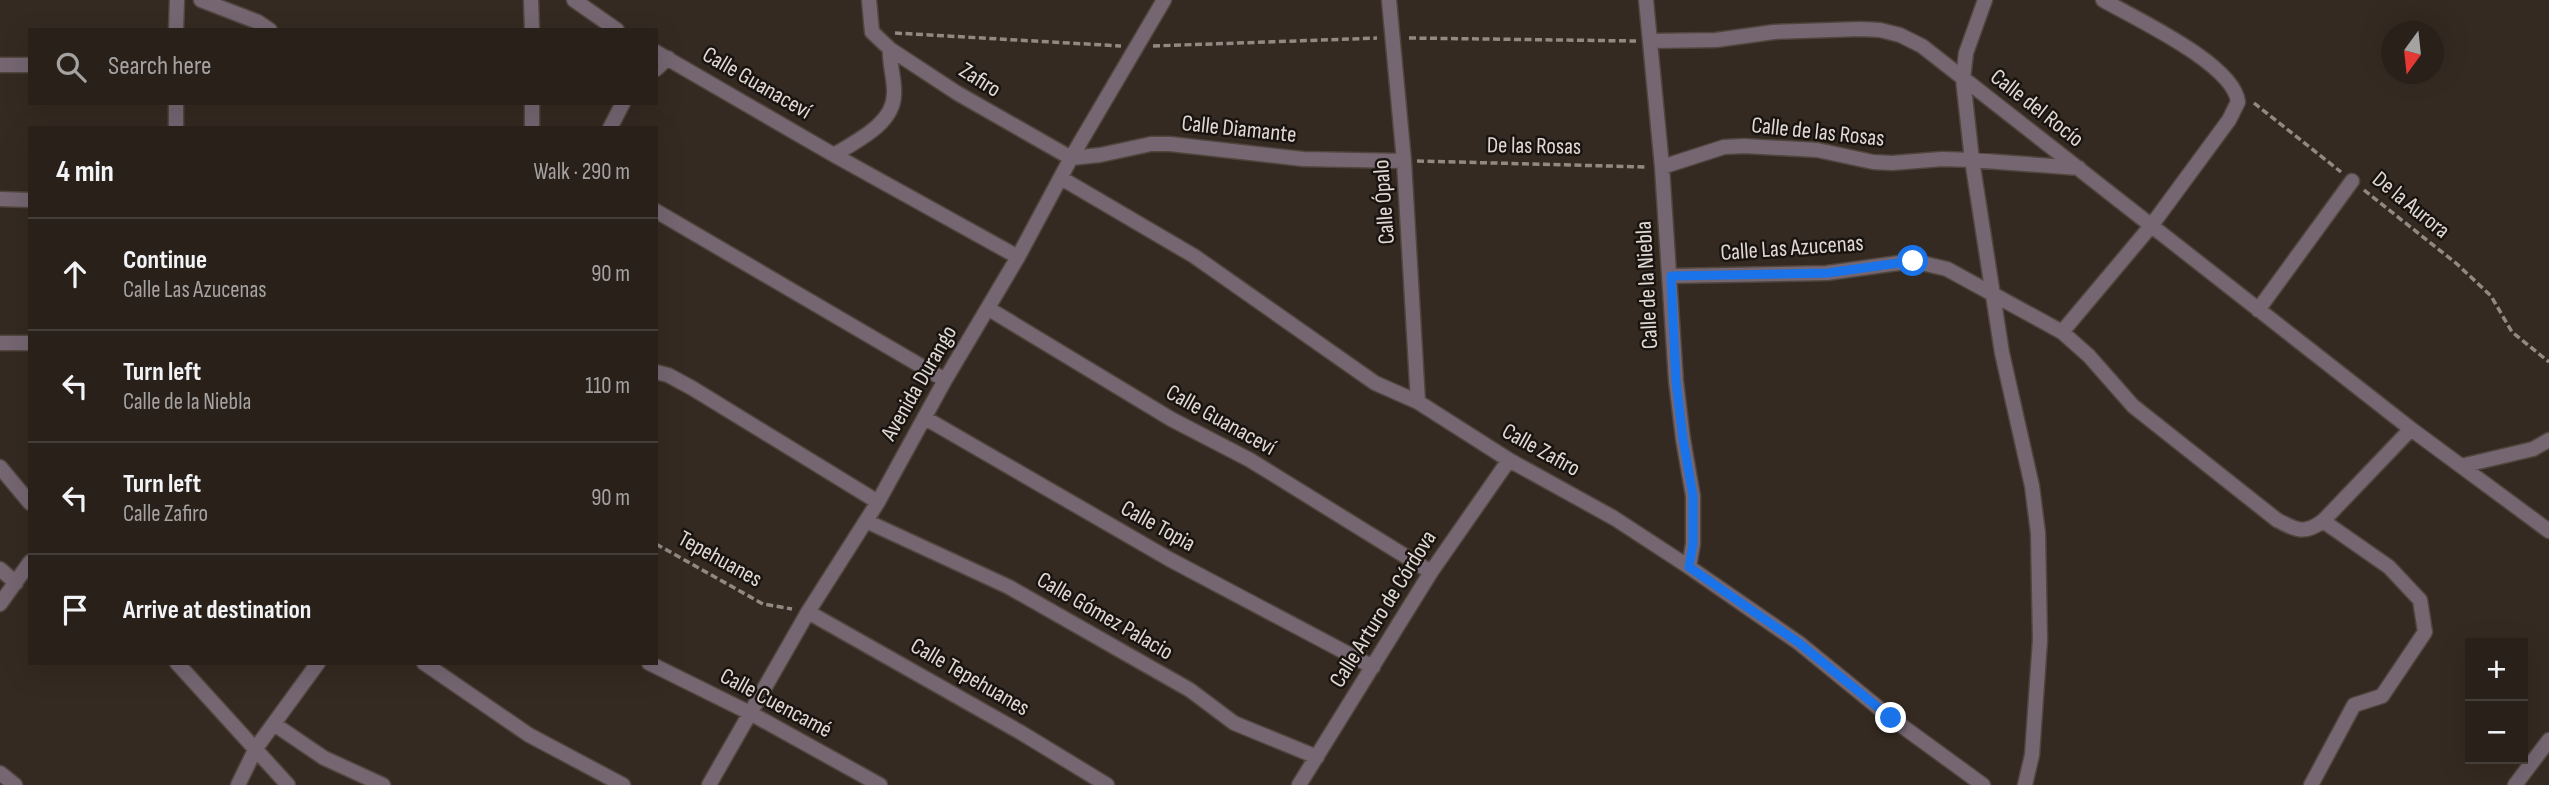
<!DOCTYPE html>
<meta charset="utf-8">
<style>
:root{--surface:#282019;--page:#342d26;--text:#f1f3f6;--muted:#a5a3a2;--line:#443e38}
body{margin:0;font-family:"Sofia Sans Condensed",sans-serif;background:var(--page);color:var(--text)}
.controls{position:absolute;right:21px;bottom:21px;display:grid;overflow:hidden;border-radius:0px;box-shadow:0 7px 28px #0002}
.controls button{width:63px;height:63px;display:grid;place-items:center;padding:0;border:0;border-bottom:2px solid var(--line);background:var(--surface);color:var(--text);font:35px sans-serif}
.compass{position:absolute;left:2381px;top:21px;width:63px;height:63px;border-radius:50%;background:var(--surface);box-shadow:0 7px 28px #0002;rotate:195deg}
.stop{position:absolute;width:21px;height:21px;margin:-16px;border:5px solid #1a73e8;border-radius:50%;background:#fff}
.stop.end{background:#1a73e8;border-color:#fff;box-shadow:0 2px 7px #0008}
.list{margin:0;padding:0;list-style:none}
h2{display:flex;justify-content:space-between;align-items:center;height:91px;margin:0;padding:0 28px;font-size:30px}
h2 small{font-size:23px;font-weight:400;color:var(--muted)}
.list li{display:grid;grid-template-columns:46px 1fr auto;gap:21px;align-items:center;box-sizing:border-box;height:112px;padding:0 28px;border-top:2px solid var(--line)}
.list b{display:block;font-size:26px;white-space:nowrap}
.list p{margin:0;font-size:23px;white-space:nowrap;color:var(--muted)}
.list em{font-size:23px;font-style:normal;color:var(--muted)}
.icon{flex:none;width:38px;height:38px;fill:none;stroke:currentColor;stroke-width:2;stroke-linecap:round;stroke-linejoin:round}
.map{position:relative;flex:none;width:2549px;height:785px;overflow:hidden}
.search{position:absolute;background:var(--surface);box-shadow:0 7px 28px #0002;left:28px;top:28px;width:630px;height:77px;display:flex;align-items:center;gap:18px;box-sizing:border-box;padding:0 24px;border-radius:0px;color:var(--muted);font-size:26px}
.panel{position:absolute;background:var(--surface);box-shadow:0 7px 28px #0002;left:28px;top:126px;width:630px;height:539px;border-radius:0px}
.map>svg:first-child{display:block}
</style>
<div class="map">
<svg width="2549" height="785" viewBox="0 0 2549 785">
<rect width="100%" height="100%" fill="#352a21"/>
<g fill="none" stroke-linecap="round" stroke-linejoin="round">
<defs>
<path id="street" d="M201 0 258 22 270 30
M531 0 532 30
M574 0 617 30
M869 0 872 32 890 49 957 93 1071 158 1100 155 1151 144H1170L1303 159 1404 161
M1389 0 1404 161 1418 402
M1646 0 1662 167 1676 381 1683 439 1693 496V544L1689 567
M1985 0 1966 53 1963 79 1972 160 2002 353 2032 486 2038 533 2040 640 2032 755 2025 785
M176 30 177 0
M1651 41 1716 40 1774 32 1860 29 1880 30 1900 35 1922 46 2411 429 2549 531
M656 52 834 155 1018 257
M0 65H30
M656 69 668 58
M176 103V128
M532 128V103
M610 128 623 103
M834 155C856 141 894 124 894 94 895 79 889 65 890 49
M1662 167 1724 147 1744 146 1817 150 1873 162 1892 163 1942 159 1972 160 2079 168
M1061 178 1194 256 1375 383 1418 402 1509 460 1614 518 1689 567 1799 643 1891 718 1983 785
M0 199 30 200
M656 211 945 380
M1671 276 1827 273 1913 261 1947 269 2062 332 2089 356 2133 406 2277 520C2296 530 2304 535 2323 521L2411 429
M989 309 1171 419 1250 460 1431 572
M2258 310 2352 181
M2062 332 2151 226 2229 120 2238 102C2234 64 2134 18 2103 0
M0 343H30
M656 372 668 375 692 388 878 502
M925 418 1169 559 1373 667
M2461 466 2533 449 2549 440
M0 467 30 503
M866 521 1009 587 1190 690 1234 723 1317 757
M0 569 16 583
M0 604 30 562
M808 612 1020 732 1107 785
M177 663 288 785
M424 663 529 735 623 785
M649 663 752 714 880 785
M274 724 324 758 383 785
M0 773 15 785
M238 785 256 748 318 663
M709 785 808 612 878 502 945 380 1018 257 1071 158 1164 0
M1299 785 1431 572 1509 460
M2311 785 2354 705 2382 696 2425 632 2420 600 2389 567 2323 521
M2515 785 2549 740"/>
</defs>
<use href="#street" stroke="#50463d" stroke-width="17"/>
<path stroke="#928982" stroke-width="3.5" stroke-dasharray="7 3.5" stroke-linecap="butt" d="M895 33 1121 46
M1409 38 1636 41
M1153 46 1377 38
M2254 103 2341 172
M1417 161 1647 167
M2364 190 2457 264 2491 296 2512 332 2549 362
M656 544 763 604 792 609"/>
<use href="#street" stroke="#756672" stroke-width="14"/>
</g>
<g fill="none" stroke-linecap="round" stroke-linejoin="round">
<path stroke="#1a73e8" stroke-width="9" d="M1891 718 1799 643 1689 567 1693 544V496L1683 439 1676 381 1671 276 1827 273 1913 261"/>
</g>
<g text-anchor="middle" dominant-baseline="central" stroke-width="5" stroke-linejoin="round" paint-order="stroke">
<g font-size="23" fill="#e0d9d3" stroke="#191410">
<text transform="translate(980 80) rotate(32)">Zafiro</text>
<text transform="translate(757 83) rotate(30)">Calle Guanaceví</text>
<text transform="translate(2037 108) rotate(38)">Calle del Rocío</text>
<text transform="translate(1239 129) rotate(6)">Calle Diamante</text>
<text transform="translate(1818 132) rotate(6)">Calle de las Rosas</text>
<text transform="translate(1534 146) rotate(1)">De las Rosas</text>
<text transform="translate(1384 202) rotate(-94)">Calle Ópalo</text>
<text transform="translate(2411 205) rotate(39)">De la Aurora</text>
<text transform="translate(1792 248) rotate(-4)">Calle Las Azucenas</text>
<text transform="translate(1647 285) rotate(-93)">Calle de la Niebla</text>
<text transform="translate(919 383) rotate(-60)">Avenida Durango</text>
<text transform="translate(1221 420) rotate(29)">Calle Guanaceví</text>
<text transform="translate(1541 450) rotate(29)">Calle Zafiro</text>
<text transform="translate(1158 526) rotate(29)">Calle Topia</text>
<text transform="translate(720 559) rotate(29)">Tepehuanes</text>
<text transform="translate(1383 609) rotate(-58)">Calle Arturo de Córdova</text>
<text transform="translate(1105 616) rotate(30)">Calle Gómez Palacio</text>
<text transform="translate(970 677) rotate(30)">Calle Tepehuanes</text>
<text transform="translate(776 703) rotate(28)">Calle Cuencamé</text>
</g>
</g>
</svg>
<div class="controls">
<button>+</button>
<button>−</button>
</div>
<svg class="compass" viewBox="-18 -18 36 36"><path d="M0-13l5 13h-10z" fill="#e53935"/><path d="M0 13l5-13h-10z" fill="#a5a3a2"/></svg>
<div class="stop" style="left:1913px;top:261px"></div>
<div class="stop end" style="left:1891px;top:718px"></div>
<div class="search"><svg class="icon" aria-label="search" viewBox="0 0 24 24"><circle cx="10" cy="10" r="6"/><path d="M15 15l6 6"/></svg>Search here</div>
<section class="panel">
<h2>4 min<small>Walk · 290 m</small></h2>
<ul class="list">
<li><svg class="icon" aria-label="ahead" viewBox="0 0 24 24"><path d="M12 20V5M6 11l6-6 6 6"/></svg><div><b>Continue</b><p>Calle Las Azucenas</p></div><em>90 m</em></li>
<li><svg class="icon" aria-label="left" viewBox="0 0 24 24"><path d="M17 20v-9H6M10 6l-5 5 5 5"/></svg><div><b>Turn left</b><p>Calle de la Niebla</p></div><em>110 m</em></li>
<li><svg class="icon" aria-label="left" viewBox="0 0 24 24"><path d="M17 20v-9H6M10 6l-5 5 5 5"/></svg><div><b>Turn left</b><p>Calle Zafiro</p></div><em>90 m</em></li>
<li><svg class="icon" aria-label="arrive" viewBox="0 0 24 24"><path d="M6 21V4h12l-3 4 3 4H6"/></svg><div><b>Arrive at destination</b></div></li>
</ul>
</section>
</div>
